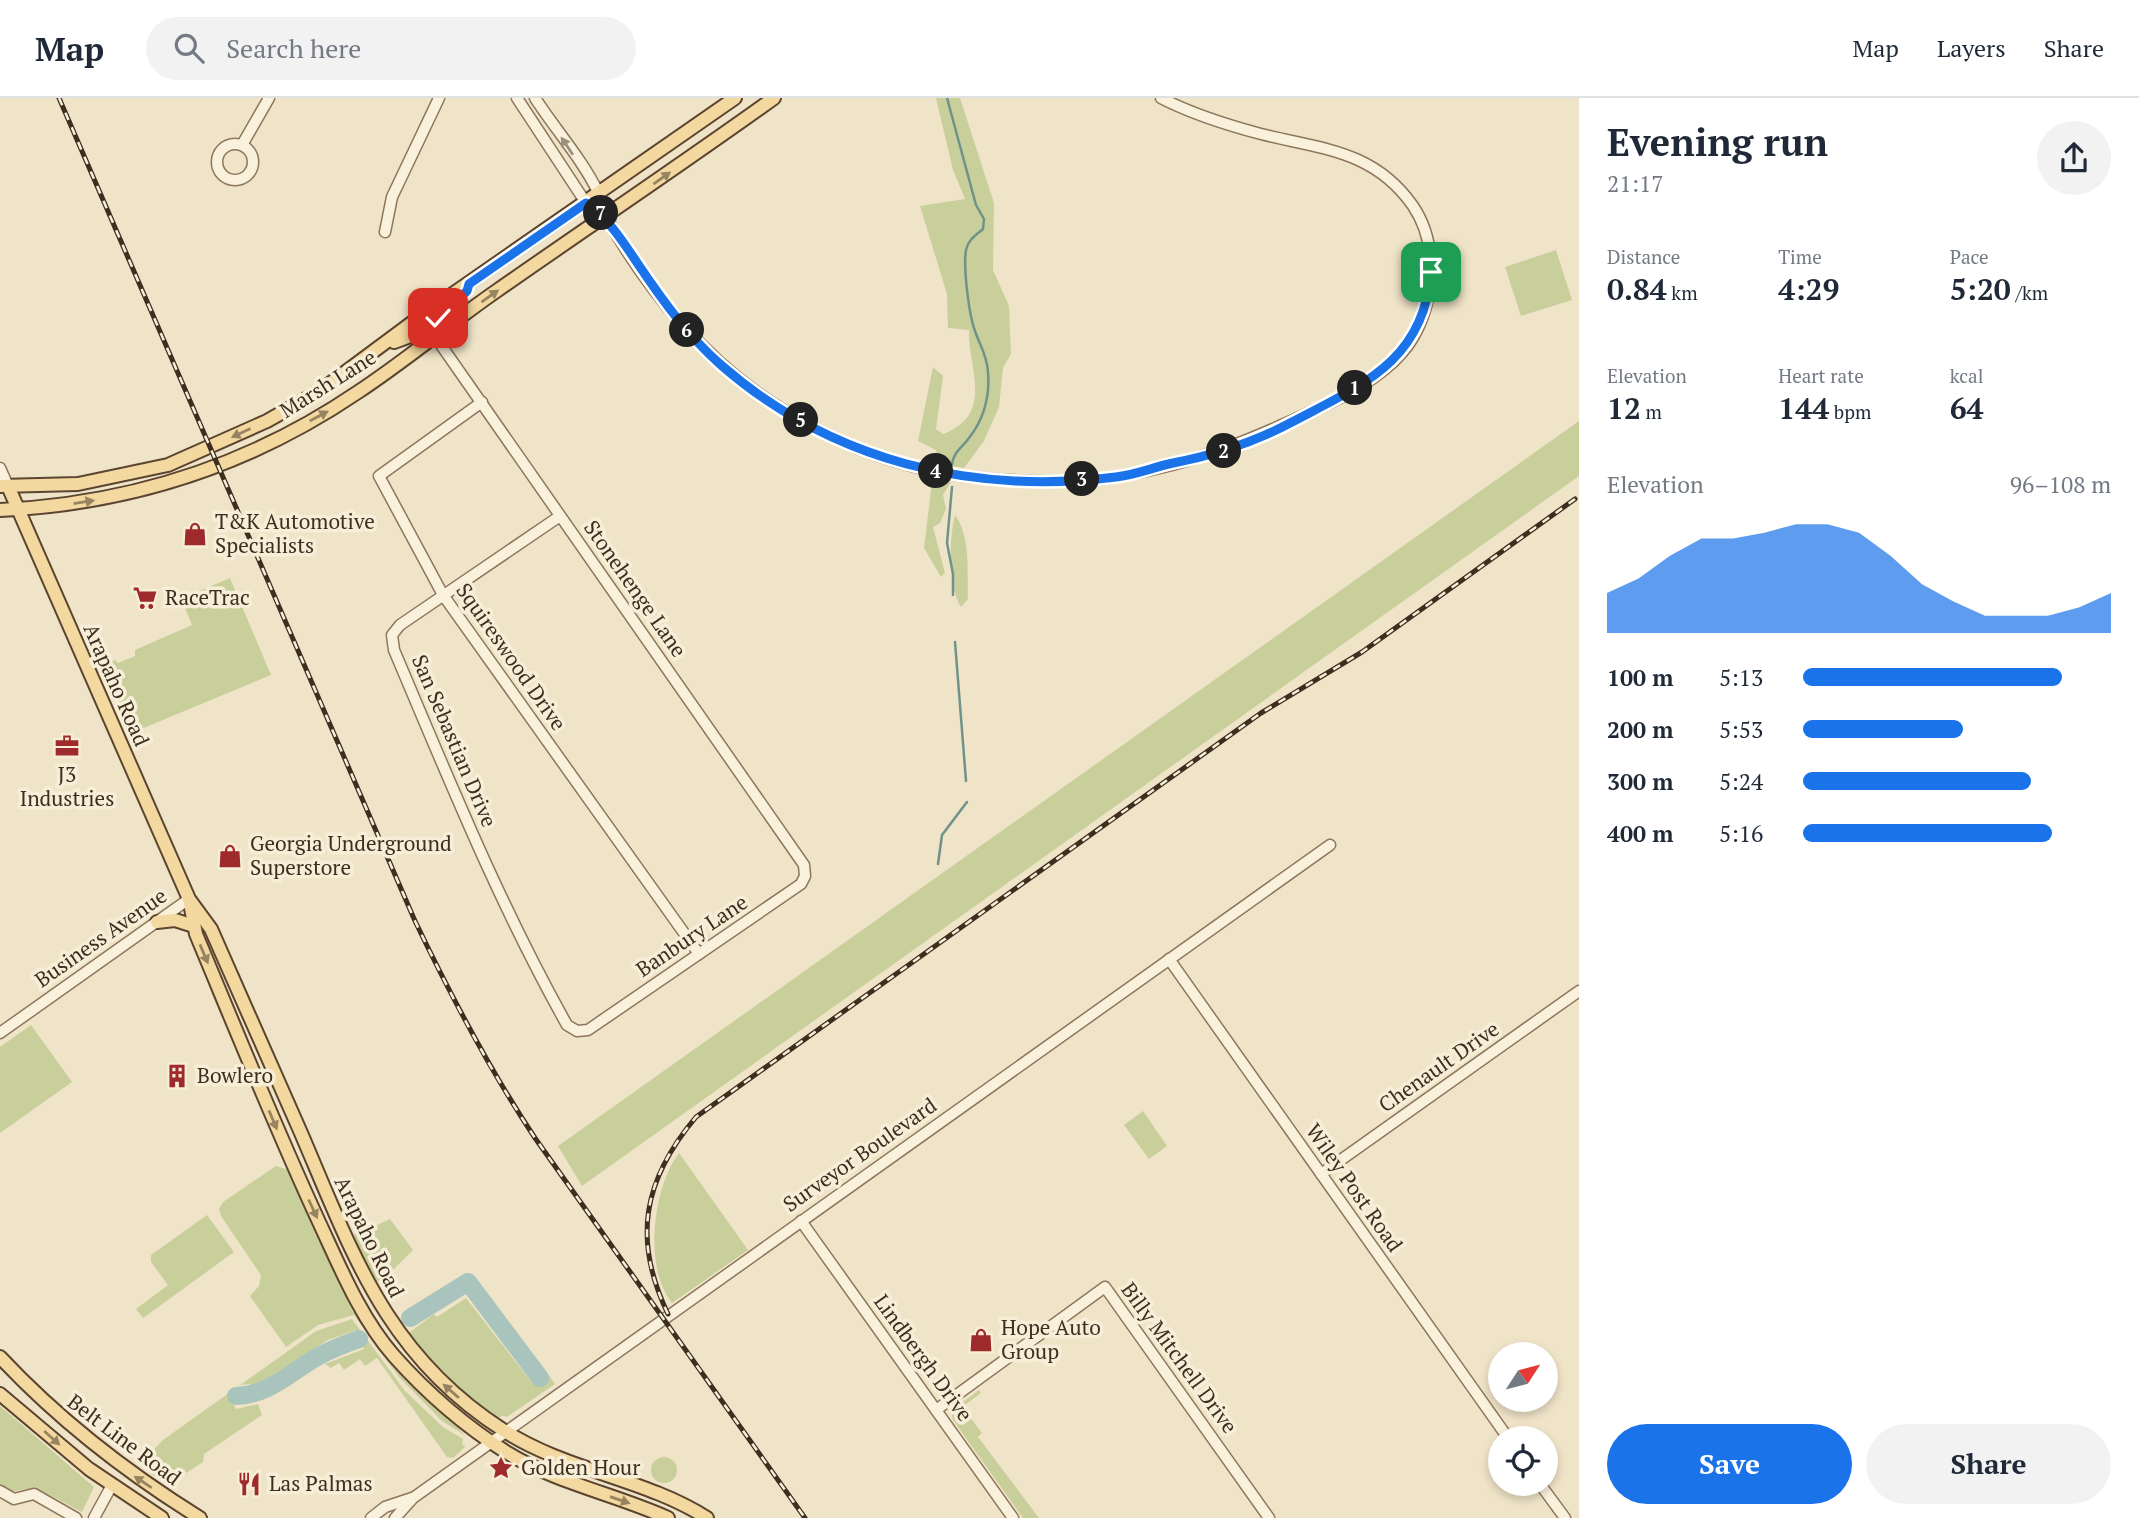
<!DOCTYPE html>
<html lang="en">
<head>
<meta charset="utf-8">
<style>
  body { margin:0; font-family:"PT Serif",serif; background:#f2f2f3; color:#1f2937; height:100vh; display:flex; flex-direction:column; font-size:26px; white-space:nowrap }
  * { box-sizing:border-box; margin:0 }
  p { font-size:23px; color:#747a83 }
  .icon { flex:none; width:38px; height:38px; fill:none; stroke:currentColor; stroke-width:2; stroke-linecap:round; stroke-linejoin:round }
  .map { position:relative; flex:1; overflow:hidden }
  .side { display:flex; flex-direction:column; background:#fff; width:560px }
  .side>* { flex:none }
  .needle { width:46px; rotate:54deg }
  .controls { position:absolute; left:1488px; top:1244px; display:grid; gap:14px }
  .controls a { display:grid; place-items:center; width:70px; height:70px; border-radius:50%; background:#fff; box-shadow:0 4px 10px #0003; font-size:35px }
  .pin { position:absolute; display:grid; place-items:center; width:60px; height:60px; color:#fff; margin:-30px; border-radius:14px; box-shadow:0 4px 10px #0006 }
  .km { position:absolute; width:35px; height:35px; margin:-18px; border-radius:50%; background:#222; color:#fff; font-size:19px; line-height:35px; text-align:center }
  .round { display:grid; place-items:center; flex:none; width:74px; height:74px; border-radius:37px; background:#f2f2f3 }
  .overview { display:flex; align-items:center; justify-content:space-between; height:119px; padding:0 28px }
  h1 { font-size:38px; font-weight:600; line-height:52px }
  .figures { display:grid; grid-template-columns:repeat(3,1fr); gap:10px; height:119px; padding:7px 28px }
  .figures div { display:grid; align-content:center }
  .figures b { font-size:30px; font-weight:600 }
  .figures small { font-size:19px; font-weight:400 }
  .figures p { font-size:19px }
  .chart { height:196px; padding:14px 28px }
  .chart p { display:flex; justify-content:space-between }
  .chart svg { width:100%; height:126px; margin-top:7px; fill:#1a73e8; opacity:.7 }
  .primary-button { display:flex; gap:14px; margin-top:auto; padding:14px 28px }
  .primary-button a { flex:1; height:80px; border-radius:42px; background:#1a73e8; color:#fff; font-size:28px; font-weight:600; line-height:80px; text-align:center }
  .primary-button a+a { background:#f2f2f3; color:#1f2937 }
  ul { padding:0 28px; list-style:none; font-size:23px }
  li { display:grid; grid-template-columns:112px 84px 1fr; align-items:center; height:52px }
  li i { height:18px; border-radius:9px; background:#1a73e8 }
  header { display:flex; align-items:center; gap:42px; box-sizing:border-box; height:98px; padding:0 35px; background:#fff; border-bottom:2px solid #e0e1e3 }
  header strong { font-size:33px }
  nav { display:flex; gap:38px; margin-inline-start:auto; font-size:24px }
  .search { width:490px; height:63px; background:#f2f2f3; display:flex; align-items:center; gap:18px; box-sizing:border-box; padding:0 24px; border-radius:38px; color:#747a83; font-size:26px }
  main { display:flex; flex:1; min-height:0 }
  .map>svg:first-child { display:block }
  .green { fill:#c9cf9b }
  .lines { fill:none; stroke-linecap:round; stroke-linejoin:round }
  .stream { stroke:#6f938a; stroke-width:2.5 }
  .river { stroke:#a9c4bc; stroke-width:18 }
  .minor-casing { stroke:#8d765c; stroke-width:13 }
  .major-casing { stroke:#5b4430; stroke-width:16 }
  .minor { stroke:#faf1dc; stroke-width:10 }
  .major { stroke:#f3d9a0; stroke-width:12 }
  .rail-casing { stroke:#3d2e20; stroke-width:5 }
  .rail { stroke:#f7eed8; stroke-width:2.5; stroke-dasharray:8; stroke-linecap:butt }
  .oneway { fill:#9c907e }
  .oneway2 { fill:#988460 }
  .route-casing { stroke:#fff; stroke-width:14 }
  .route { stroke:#1a73e8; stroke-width:9 }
  .labels { text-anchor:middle; stroke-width:7; stroke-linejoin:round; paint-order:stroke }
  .street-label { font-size:21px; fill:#3d2e20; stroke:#f7eed8 }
  .poi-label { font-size:21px; fill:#3d2e20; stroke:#f7eed8; text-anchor:start }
</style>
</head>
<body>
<header>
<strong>Map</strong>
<div class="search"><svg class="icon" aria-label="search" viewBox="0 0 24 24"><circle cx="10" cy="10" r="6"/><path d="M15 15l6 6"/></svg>Search here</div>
<nav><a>Map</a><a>Layers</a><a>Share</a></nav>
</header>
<main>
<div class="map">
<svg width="1579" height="1420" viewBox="0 0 1579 1420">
  <rect width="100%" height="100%" fill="#f0e4c8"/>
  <!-- green -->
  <g class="green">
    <path d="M936,0H960L994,105L993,172L1009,208L1011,256L1003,270L999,309L984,343L964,370L938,366L936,352L918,343L933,269L943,278L936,331L943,336C995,316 968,271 969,232L948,230L947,196L920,108L965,101L953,72Z"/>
    <path d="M1556,152L1572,202L1521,218L1505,169Z"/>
    <path d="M1579,323V378L582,1088L558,1048Z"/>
    <path d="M943,382L951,384L943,397L946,411L940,425L933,429L945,475L941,479L924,450L932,384Z"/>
    <path d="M955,417C971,438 967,476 968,501L961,509C948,489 949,440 955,417Z"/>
    <path d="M230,480L271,577L134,634L126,622L104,566L115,562L118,565L135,558V552L192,527L181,501Z"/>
    <path d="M31,927L72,984L0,1035V949Z"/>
    <path d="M1143,1013L1167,1048L1149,1061L1124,1027Z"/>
    <path d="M679,1055L748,1152L672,1205C643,1169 653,1089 679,1055Z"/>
    <path d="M276,1068L289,1072L349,1198L347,1203L353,1214L359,1216L399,1272L466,1338L442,1323L399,1279L354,1217L318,1227L286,1249L250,1198L259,1188L261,1177L221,1118L219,1111L223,1104Z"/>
    <path d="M207,1117L234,1154L143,1220L136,1211L168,1187L151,1164V1157Z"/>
    <path d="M390,1121L413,1152L386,1179L375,1185L371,1182L354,1137L358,1130L367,1124L371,1130Z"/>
    <path d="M466,1200L533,1286L548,1276L555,1286L507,1319C500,1316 502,1321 494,1319C462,1308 427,1262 406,1237L434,1216L437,1219Z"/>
    <path d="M352,1221L405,1293L443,1329L463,1341L462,1347L466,1348L453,1360L447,1359L377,1260L365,1268L360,1261L344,1272L339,1265L331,1270L325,1266L364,1251L356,1232L328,1242L260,1285L240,1287L233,1292L232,1303L236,1311L258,1306L262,1317L204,1356L203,1364L168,1387L148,1374L151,1354L163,1342L316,1233Z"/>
    <path d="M979,1292L981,1295L962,1309L982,1335L978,1339L1039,1420H1023L953,1322L951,1313Z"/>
    <path d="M0,1308L94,1389L82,1414C57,1402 39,1385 12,1394L0,1388Z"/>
    <circle cx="664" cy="1372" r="13"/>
  </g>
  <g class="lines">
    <!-- stream -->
    <g class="stream">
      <path d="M947,0L976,107L984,121L983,131C976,137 968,142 966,152C963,169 969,217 975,233C980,248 987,257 988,274C990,299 984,321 969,340C962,350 953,354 952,367"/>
      <path d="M952,389L947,445L953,476V497"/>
      <path d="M955,544L966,683"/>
      <path d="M938,766L942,737L967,704"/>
    </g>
    <!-- river -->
    <g class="river">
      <path d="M410,1220L468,1184L540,1280"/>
      <path d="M236,1298C266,1297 285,1279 309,1264C324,1254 342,1247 359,1241"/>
    </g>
    <!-- minor casing -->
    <g class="minor-casing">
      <g id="minor">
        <path d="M517,0L586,105L606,119"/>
        <path d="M535,0C555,31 582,61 598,94C603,103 603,114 608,122C650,196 708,265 780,310C844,351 916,376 993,381C1033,384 1081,386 1121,378C1195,365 1246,344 1313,313C1343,299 1379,281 1401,256C1420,235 1429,206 1431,180C1432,154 1428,130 1413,108C1374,52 1321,51 1261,36C1227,27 1192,16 1161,0"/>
        <circle cx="235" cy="64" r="18"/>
        <path d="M242,47L269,0"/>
        <path d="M385,134L392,99L439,0"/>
        <path d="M434,237L804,767L805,778L801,786L588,932L577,933L567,927C499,806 448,679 394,552L392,537L400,527L560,418"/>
        <path d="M482,304L379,378L443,497L699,856"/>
        <path d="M0,370L8,388"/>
        <path d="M1169,861L1508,1340"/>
        <path d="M0,935L189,801"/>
        <path d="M1321,1076L1579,893"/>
        <path d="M801,1123L1013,1420"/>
        <path d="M936,1312L1105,1189L1269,1420"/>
        <path d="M1540,1386L1565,1420"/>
        <path d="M0,1393L14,1401L34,1396L76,1420"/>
        <path d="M94,1420L112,1387"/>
        <path d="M371,1420L385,1409L412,1400"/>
        <path d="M395,1420L413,1400L1330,747"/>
      </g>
    </g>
    <!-- major casing -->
    <g class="major-casing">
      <g id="major">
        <path d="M434,237L438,220L456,203"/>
        <path d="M394,244L413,237H434"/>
        <path d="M0,388L78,386L168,367L267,323L320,293L421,218L735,0"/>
        <path d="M8,388L189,801L211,831C241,899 271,967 301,1035C353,1156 386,1257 503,1332C566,1373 644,1380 707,1420"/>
        <path d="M0,412C131,406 249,368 358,294C405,263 449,226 495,194C588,129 682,66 774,0"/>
        <path d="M190,805L196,836C236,932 275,1029 319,1124C340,1169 360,1219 394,1258C426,1294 465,1328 506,1354C556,1385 615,1396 668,1420"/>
        <path d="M157,824L175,822L194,828"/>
        <path d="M0,1259C60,1323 126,1374 200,1420"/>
        <path d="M0,1296L89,1371L162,1420"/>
      </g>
    </g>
    <!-- minor -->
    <use href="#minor" class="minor"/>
    <!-- major -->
    <use href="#major" class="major"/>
    <!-- rail casing -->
    <g class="rail-casing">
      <g id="rail">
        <path d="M59,0L415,823C451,898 489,971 535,1040L805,1420"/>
        <path d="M668,1216C632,1141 643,1082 696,1019L1261,615L1362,554L1575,401"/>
      </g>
    </g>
    <!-- rail -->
    <use href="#rail" class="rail"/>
  </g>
  <!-- one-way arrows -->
  <defs><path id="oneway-solid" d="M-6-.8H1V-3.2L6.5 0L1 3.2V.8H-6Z" transform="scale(1.75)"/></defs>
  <use class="oneway" href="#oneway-solid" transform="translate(567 48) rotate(-124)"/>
  <g class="oneway2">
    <use href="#oneway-solid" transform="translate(662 80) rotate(-35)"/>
    <use href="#oneway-solid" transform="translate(490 198) rotate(-35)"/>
    <use href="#oneway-solid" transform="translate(319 318) rotate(-28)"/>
    <use href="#oneway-solid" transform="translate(241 335) rotate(155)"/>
    <use href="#oneway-solid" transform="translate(84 404) rotate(-9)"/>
    <use href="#oneway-solid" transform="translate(204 856) rotate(67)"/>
    <use href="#oneway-solid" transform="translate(273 1022) rotate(67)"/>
    <use href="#oneway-solid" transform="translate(313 1111) rotate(65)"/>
    <use href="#oneway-solid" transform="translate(451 1293) rotate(-139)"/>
    <use href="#oneway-solid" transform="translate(52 1340) rotate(42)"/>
    <use href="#oneway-solid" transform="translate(143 1384) rotate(-146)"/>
    <use href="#oneway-solid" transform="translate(620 1402) rotate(19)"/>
  </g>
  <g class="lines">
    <!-- route casing -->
    <g class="route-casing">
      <path id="route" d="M438,220L467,193L469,186L586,105C610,122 623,144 640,169C663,203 689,239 721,267C831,363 972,397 1116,379C1135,377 1154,369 1173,365C1214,357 1255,344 1292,324C1362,287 1424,263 1431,174"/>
    </g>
    <!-- route -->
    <use href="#route" class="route"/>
  </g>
  <!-- icons -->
  <defs>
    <g id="shop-bare" transform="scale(1.89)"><path d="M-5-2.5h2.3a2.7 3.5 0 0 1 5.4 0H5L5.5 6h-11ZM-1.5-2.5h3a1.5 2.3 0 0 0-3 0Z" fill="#9e2a2b" stroke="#f7eed8" stroke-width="2.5" paint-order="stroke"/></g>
    <g id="supermarket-bare" transform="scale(1.89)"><path d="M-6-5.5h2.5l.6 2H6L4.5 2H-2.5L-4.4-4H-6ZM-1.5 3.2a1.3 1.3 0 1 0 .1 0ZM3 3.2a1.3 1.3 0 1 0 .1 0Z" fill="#9e2a2b" stroke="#f7eed8" stroke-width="2.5" paint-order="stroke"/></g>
    <g id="office-bare" transform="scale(1.89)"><path d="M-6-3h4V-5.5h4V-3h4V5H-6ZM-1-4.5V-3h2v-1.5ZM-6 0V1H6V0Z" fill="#9e2a2b" stroke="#f7eed8" stroke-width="2.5" paint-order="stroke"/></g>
    <g id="building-bare" transform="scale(1.89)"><path d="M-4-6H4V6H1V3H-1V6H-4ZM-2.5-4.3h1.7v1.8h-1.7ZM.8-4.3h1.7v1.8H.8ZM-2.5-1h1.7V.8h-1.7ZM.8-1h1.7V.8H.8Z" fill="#9e2a2b" stroke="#f7eed8" stroke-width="2.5" paint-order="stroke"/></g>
    <g id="sight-bare" transform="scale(1.89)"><path d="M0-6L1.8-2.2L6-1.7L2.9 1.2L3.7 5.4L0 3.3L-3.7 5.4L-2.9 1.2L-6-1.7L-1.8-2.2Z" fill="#9e2a2b" stroke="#f7eed8" stroke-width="2.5" paint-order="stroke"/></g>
    <g id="restaurant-bare" transform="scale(1.89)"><path d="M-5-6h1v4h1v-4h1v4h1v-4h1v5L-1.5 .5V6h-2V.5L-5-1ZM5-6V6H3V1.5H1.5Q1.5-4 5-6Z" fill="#9e2a2b" stroke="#f7eed8" stroke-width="2.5" paint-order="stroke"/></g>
  </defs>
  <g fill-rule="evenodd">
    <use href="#shop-bare" x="195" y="436"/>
    <use href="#supermarket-bare" x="145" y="500"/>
    <use href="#office-bare" x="67" y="648"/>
    <use href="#shop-bare" x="230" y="758"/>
    <use href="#building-bare" x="177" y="978"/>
    <use href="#shop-bare" x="981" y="1242"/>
    <use href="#sight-bare" x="501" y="1370"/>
    <use href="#restaurant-bare" x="249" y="1386"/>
  </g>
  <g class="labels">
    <!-- street labels -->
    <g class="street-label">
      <text transform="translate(328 286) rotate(-32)" y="7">Marsh Lane</text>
      <text transform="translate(635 491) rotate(55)" y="7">Stonehenge Lane</text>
      <text transform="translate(511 559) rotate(55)" y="7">Squireswood Drive</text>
      <text transform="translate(116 587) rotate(66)" y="7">Arapaho Road</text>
      <text transform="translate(454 643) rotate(67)" y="7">San Sebastian Drive</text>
      <text transform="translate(692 838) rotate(-34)" y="7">Banbury Lane</text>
      <text transform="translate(101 840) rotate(-35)" y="7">Business Avenue</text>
      <text transform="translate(1439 969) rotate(-35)" y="7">Chenault Drive</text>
      <text transform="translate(860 1057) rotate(-35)" y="7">Surveyor Boulevard</text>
      <text transform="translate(1354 1090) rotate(55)" y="7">Wiley Post Road</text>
      <text transform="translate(369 1139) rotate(64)" y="7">Arapaho Road</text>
      <text transform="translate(923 1260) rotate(54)" y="7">Lindbergh Drive</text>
      <text transform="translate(1179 1260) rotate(54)" y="7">Billy Mitchell Drive</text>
      <text transform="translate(124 1342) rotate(37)" y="7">Belt Line Road</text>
    </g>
    <!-- poi labels -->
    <g class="poi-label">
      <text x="215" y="431">T&amp;K Automotive<tspan x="215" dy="24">Specialists</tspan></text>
      <text x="165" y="507">RaceTrac</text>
      <text x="67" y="684" text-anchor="middle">J3<tspan x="67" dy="24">Industries</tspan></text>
      <text x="250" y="753">Georgia Underground<tspan x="250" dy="24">Superstore</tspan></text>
      <text x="197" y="985">Bowlero</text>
      <text x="1001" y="1237">Hope Auto<tspan x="1001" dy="24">Group</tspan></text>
      <text x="521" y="1377">Golden Hour</text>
      <text x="269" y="1393">Las Palmas</text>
    </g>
  </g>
</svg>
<div class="controls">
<a><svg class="needle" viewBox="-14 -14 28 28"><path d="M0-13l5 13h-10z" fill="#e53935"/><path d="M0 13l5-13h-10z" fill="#747a83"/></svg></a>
<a><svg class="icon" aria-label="locate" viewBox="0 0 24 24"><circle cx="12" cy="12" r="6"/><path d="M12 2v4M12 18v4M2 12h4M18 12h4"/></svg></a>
</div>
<div class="pin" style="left:1431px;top:174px;background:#1e9e55"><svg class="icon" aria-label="arrive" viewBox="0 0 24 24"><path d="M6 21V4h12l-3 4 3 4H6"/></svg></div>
<div class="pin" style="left:438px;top:220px;background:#d93025"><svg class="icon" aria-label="check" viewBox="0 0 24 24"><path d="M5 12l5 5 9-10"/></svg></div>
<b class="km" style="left:1355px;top:290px">1</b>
<b class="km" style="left:1224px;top:353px">2</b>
<b class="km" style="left:1082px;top:381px">3</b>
<b class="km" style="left:936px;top:373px">4</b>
<b class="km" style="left:801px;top:322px">5</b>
<b class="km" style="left:687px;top:232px">6</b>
<b class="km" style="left:601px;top:115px">7</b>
</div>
<section class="side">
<div class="overview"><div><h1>Evening run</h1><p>21:17</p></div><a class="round"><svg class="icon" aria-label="share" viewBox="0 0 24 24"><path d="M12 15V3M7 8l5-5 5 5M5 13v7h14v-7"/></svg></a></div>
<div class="figures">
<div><p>Distance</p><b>0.84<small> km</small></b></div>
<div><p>Time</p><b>4:29</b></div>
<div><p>Pace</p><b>5:20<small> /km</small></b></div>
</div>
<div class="figures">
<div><p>Elevation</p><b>12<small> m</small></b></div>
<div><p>Heart rate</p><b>144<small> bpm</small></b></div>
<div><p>kcal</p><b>64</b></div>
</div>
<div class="chart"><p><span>Elevation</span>96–108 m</p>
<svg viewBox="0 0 160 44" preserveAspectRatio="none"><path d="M0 44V30L10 25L20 17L30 11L40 11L50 9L60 6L70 6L80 9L90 17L100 27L110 33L120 38L130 38L140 38L150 35L160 30V44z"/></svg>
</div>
<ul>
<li><b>100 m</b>5:13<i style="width:84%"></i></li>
<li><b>200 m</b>5:53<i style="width:52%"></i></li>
<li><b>300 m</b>5:24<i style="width:74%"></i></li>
<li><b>400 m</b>5:16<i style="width:81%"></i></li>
</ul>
<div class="primary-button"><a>Save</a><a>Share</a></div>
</section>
</main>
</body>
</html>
